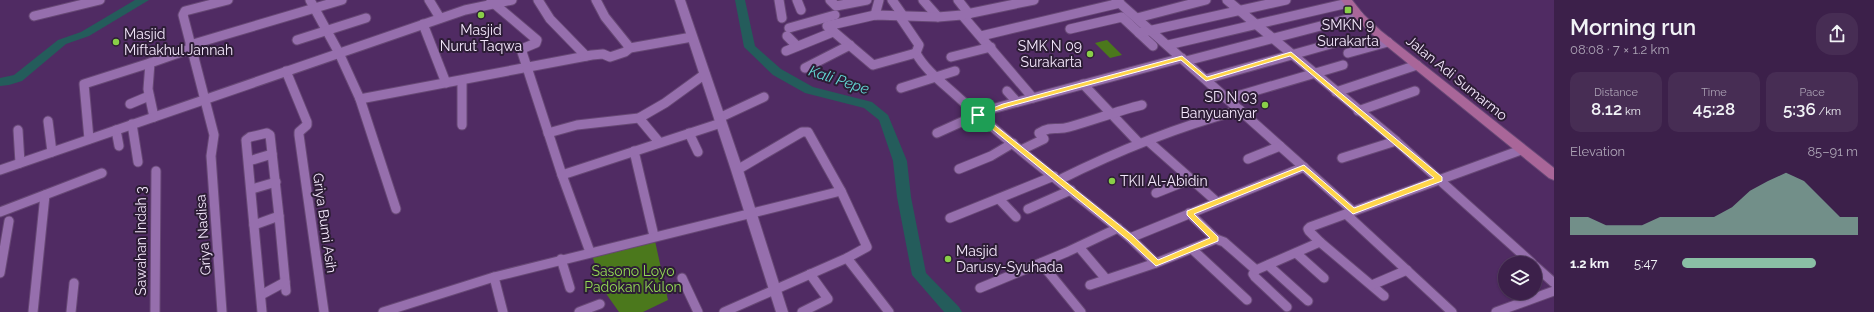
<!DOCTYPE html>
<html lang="en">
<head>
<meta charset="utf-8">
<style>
  body { margin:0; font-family:Raleway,sans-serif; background:#472d54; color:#f1f3f6; height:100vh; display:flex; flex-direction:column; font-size:15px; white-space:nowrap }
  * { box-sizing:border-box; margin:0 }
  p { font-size:13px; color:#aca3b5 }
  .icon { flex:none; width:22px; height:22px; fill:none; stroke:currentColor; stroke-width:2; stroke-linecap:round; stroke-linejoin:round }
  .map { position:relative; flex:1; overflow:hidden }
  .details { display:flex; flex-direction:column; background:#3c204a; width:320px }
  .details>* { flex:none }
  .tools { position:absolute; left:1498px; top:256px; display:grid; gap:8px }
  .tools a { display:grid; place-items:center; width:44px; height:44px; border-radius:50%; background:#3c204a; box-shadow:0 1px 3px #0004,0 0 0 1px #553e62; font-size:20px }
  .pin { position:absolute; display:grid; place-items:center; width:34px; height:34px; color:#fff; margin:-17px; border-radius:8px; box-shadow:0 2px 6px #0006 }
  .round { display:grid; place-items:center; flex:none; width:42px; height:42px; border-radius:16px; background:#472d54 }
  .overview { display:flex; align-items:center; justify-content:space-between; height:68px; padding:0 16px }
  h1 { font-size:22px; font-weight:600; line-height:30px }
  .stats { display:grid; grid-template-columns:repeat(3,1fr); gap:6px; height:68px; padding:4px 16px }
  .stats div { display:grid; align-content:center; border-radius:10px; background:#472d54; text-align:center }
  .stats b { font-size:17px; font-weight:600 }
  .stats small { font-size:11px; font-weight:400 }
  .stats p { font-size:11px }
  .chart { height:112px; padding:8px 16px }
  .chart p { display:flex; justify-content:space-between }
  .chart svg { width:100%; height:72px; margin-top:4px; fill:#8abfa5; opacity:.7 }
  ul { padding:0 16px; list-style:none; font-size:13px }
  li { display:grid; grid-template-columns:64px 48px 1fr; align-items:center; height:30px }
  li i { height:10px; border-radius:5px; background:#8abfa5 }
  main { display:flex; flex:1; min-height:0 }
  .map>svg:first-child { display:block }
  .green { fill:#4b781c }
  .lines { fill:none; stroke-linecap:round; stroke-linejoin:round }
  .river { fill:#245c5b; fill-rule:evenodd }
  .minor-casing { stroke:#674875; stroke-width:11 }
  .tertiary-casing { stroke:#674875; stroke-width:2 }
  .secondary-casing { stroke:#674875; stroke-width:2 }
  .minor { stroke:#966fad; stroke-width:9 }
  .tertiary { fill:#966fad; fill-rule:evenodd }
  .secondary { fill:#a96699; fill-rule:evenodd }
  .route { fill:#ffd54a; stroke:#fff; fill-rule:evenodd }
  .poi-dot { fill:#89cf48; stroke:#2d1d36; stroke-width:1.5 }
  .labels { text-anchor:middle; stroke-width:4; stroke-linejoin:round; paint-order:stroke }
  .poi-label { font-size:14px; fill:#f4e7fc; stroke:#2d1d36; text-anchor:start }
  .street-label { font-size:14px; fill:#f4e7fc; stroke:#2d1d36 }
  .park-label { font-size:14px; fill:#92d754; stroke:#2d1d36 }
  .water-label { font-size:15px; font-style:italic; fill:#63d9d5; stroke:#2d1d36 }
</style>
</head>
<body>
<main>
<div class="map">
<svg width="1554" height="312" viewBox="0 0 1554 312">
  <rect width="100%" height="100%" fill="#502b63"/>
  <!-- green -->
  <g class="green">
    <path d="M1107,40L1122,55L1110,58L1095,43Z"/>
    <path d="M655,241L668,300L643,312H619L607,295L592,256Z"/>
  </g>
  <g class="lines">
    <!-- river -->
    <g class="river">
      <path d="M135,0H149L89,36L66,44L22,81L9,85L0,86V78L14,75L58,40L81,32Z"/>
      <path d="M735,0H745L755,46L781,69L813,87L872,102L888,115L907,161L911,197L926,273L959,307L962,312H944L912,275L897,197L893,161L879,120L864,108L805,93L773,75L744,47Z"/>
    </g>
    <!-- minor casing -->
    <g class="minor-casing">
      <g id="minor">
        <path d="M310,0L339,53L360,99L592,55L603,54L610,57L625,52L630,48L692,37"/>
        <path d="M429,0L440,18"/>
        <path d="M538,0L550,19L586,56"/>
        <path d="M596,0L605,17L630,48"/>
        <path d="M779,0L782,18"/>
        <path d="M797,0L801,10"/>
        <path d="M830,0L836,6L867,0"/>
        <path d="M892,0L904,17"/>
        <path d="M923,0L938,17"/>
        <path d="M958,0L969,14"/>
        <path d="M1116,0L1353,211"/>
        <path d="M1227,0L1396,141L1532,263"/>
        <path d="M491,1L537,40L536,43L524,48L522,52L562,175L590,252"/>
        <path d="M875,15L879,0"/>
        <path d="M962,15L1033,98"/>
        <path d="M34,16L100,0"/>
        <path d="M900,17L919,45L916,53C925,70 944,84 958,97C1013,147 1072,191 1130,238L1304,167"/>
        <path d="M1137,18L1206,0"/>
        <path d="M423,24L446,83"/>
        <path d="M789,28L835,15"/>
        <path d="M1070,29L1122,17L1153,46"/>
        <path d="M1139,33L1286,0"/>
        <path d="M787,36L797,46"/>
        <path d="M981,36L1120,3"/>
        <path d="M297,40L366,18"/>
        <path d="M190,45L342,0"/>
        <path d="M1168,45L1348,3"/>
        <path d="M786,51L833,32"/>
        <path d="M916,53L873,65L827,26L875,15L938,17L962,15L1034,0"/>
        <path d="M1348,53L1388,42"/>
        <path d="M951,57L991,47"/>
        <path d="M1186,61L1359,16"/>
        <path d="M805,68L850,45"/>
        <path d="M286,71L307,122V125L299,132V135L324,312"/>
        <path d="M1206,79L1334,43"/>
        <path d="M462,81V125"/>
        <path d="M1083,84L1139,143"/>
        <path d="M901,88L955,71"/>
        <path d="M1007,91L1017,102"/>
        <path d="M1336,92L1417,65"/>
        <path d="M360,99L396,209"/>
        <path d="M1227,99L1343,65"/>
        <path d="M130,104L149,96"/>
        <path d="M1358,111L1415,91"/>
        <path d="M154,117L148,89L150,63L190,49"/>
        <path d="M639,118L659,142"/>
        <path d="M719,118L764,97"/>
        <path d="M48,121L52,152"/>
        <path d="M132,124L138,162"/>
        <path d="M18,130L20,163"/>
        <path d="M116,130L119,146"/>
        <path d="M548,133L577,125L639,118L665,103L705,74"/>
        <path d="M689,133L698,152"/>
        <path d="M937,133L988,110L1182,58"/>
        <path d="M89,139L84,84L150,63"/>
        <path d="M1148,141L1217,202"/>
        <path d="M1021,150L1044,139L1039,133C1052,125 1057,131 1069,127C1094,120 1117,111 1142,105"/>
        <path d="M634,151L654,236"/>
        <path d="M1342,158L1396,141"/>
        <path d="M1248,159L1280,146"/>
        <path d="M249,161L272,154"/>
        <path d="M959,169L991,156L1013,143"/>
        <path d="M0,170L465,10L512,0"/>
        <path d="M562,175L721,123"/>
        <path d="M1059,180C1117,151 1177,127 1240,110"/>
        <path d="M252,189L276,182"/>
        <path d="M1156,193L1191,179"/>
        <path d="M999,199L1016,217"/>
        <path d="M1028,209L1071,190"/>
        <path d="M0,212L102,173"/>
        <path d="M1189,213L1216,239"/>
        <path d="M1346,214L1452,312"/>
        <path d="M950,218L1054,176"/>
        <path d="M254,225L279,216L286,291"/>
        <path d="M1130,238L1156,263"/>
        <path d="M1320,242L1384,296"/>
        <path d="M1079,247L1106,279"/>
        <path d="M1192,249L1247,300"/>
        <path d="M1296,253L1324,278"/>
        <path d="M847,258L889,312"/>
        <path d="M561,259L570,288"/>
        <path d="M1041,263L1081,312"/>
        <path d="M1268,265L1308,301"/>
        <path d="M1535,266L1554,283"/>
        <path d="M1256,270L1253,274L1255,277L1287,307"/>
        <path d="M0,273L9,221"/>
        <path d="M494,277L503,312"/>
        <path d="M682,278L698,312"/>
        <path d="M1090,285L1156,263L1216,239L1224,242L1256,270L1320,242L1309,231L1308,229L1310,227L1521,150"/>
        <path d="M1372,285L1407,270"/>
        <path d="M980,288L1067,252L1118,228"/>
        <path d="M261,295L285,282"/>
        <path d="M33,312L45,195"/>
        <path d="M71,312L74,283"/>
        <path d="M155,312L156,171"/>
        <path d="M222,312L211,156L214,135L183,15L185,11L228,0"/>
        <path d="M262,312L246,140L250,137L267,133L270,135L279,216"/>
        <path d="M383,312L494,277L841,191"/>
        <path d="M579,312L600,304"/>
        <path d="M724,312L847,258L867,247L841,191L808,132H802L737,170"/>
        <path d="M802,312L828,299L810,274"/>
        <path d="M1496,312L1554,291"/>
      </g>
    </g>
    <!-- tertiary casing -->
    <g class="tertiary-casing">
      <path id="tertiary" d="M675,0H685L743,170L788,312H776L731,170Z"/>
    </g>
    <!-- secondary casing -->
    <g class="secondary-casing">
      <path id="secondary" d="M1341,0H1352L1363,14L1381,31L1554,168V180L1549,178L1373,35L1355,18Z"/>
    </g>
    <!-- minor -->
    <use href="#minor" class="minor"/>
    <!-- tertiary -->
    <use href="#tertiary" class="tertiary"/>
    <!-- secondary -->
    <use href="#secondary" class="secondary"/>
  </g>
  <!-- route -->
  <path class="route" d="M1291,52L1442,177V181L1353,214L1303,170L1194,214L1218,237V241L1156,266L1128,240L975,115L1003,104L1182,56L1207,77ZM1290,56L1434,178L1354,208L1304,165L1187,211V215L1210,238L1158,260L1133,236L982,115L1007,107L1181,60L1206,81Z"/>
  <!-- markers -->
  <g class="poi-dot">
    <rect x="1344" y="6" width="8" height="8" rx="2"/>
    <circle cx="481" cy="15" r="4"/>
    <circle cx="116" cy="42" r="4"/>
    <circle cx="1090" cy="54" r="4"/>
    <circle cx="1265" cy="105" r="4"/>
    <circle cx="1112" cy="181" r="4"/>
    <circle cx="948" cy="259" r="4"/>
  </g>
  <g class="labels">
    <!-- poi labels -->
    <g class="poi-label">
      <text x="1348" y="30" text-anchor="middle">SMKN 9<tspan x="1348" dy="16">Surakarta</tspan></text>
      <text x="481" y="35" text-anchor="middle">Masjid<tspan x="481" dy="16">Nurut Taqwa</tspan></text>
      <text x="124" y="39">Masjid<tspan x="124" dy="16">Miftakhul Jannah</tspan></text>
      <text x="1082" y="51" text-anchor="end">SMK N 09<tspan x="1082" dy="16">Surakarta</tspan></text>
      <text x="1257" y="102" text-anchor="end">SD N 03<tspan x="1257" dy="16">Banyuanyar</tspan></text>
      <text x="1120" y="186">TKII Al-Abidin</text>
      <text x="956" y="256">Masjid<tspan x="956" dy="16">Darusy-Syuhada</tspan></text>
    </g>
    <!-- street labels -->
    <g class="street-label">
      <text transform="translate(1457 78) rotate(39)" y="5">Jalan Adi Sumarmo</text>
      <text transform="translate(325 223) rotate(82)" y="5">Griya Bumi Asih</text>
      <text transform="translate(203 235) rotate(-94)" y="5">Griya Nadisa</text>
      <text transform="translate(141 241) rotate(-90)" y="5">Sawahan Indah 3</text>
    </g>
    <!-- park labels -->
    <g class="park-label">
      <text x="633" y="276">Sasono Loyo<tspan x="633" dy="16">Padokan Kulon</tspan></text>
    </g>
    <!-- water labels -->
    <g class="water-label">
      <text transform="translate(839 80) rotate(18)" y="5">Kali Pepe</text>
    </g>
  </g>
</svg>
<div class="tools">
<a><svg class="icon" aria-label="layers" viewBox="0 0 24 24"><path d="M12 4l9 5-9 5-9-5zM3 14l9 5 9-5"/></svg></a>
</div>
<div class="pin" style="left:978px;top:115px;background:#1e9e55"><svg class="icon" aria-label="arrive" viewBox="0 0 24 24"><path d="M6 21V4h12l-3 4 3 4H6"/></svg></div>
</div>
<section class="details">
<div class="overview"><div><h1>Morning run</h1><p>08:08 · 7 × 1.2 km</p></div><a class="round"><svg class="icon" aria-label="share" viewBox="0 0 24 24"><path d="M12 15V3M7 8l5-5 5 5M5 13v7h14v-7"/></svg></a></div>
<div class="stats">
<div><p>Distance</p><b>8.12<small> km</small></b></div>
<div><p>Time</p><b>45:28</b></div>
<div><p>Pace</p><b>5:36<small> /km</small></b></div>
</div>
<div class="chart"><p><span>Elevation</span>85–91 m</p>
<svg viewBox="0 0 160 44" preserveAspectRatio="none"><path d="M0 44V33L10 33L20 38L30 38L40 38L50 33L60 33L70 33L80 33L90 27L100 17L110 11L120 6L130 11L140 22L150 33L160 33V44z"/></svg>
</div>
<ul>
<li><b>1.2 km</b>5:47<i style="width:76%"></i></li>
</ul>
</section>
</main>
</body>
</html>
